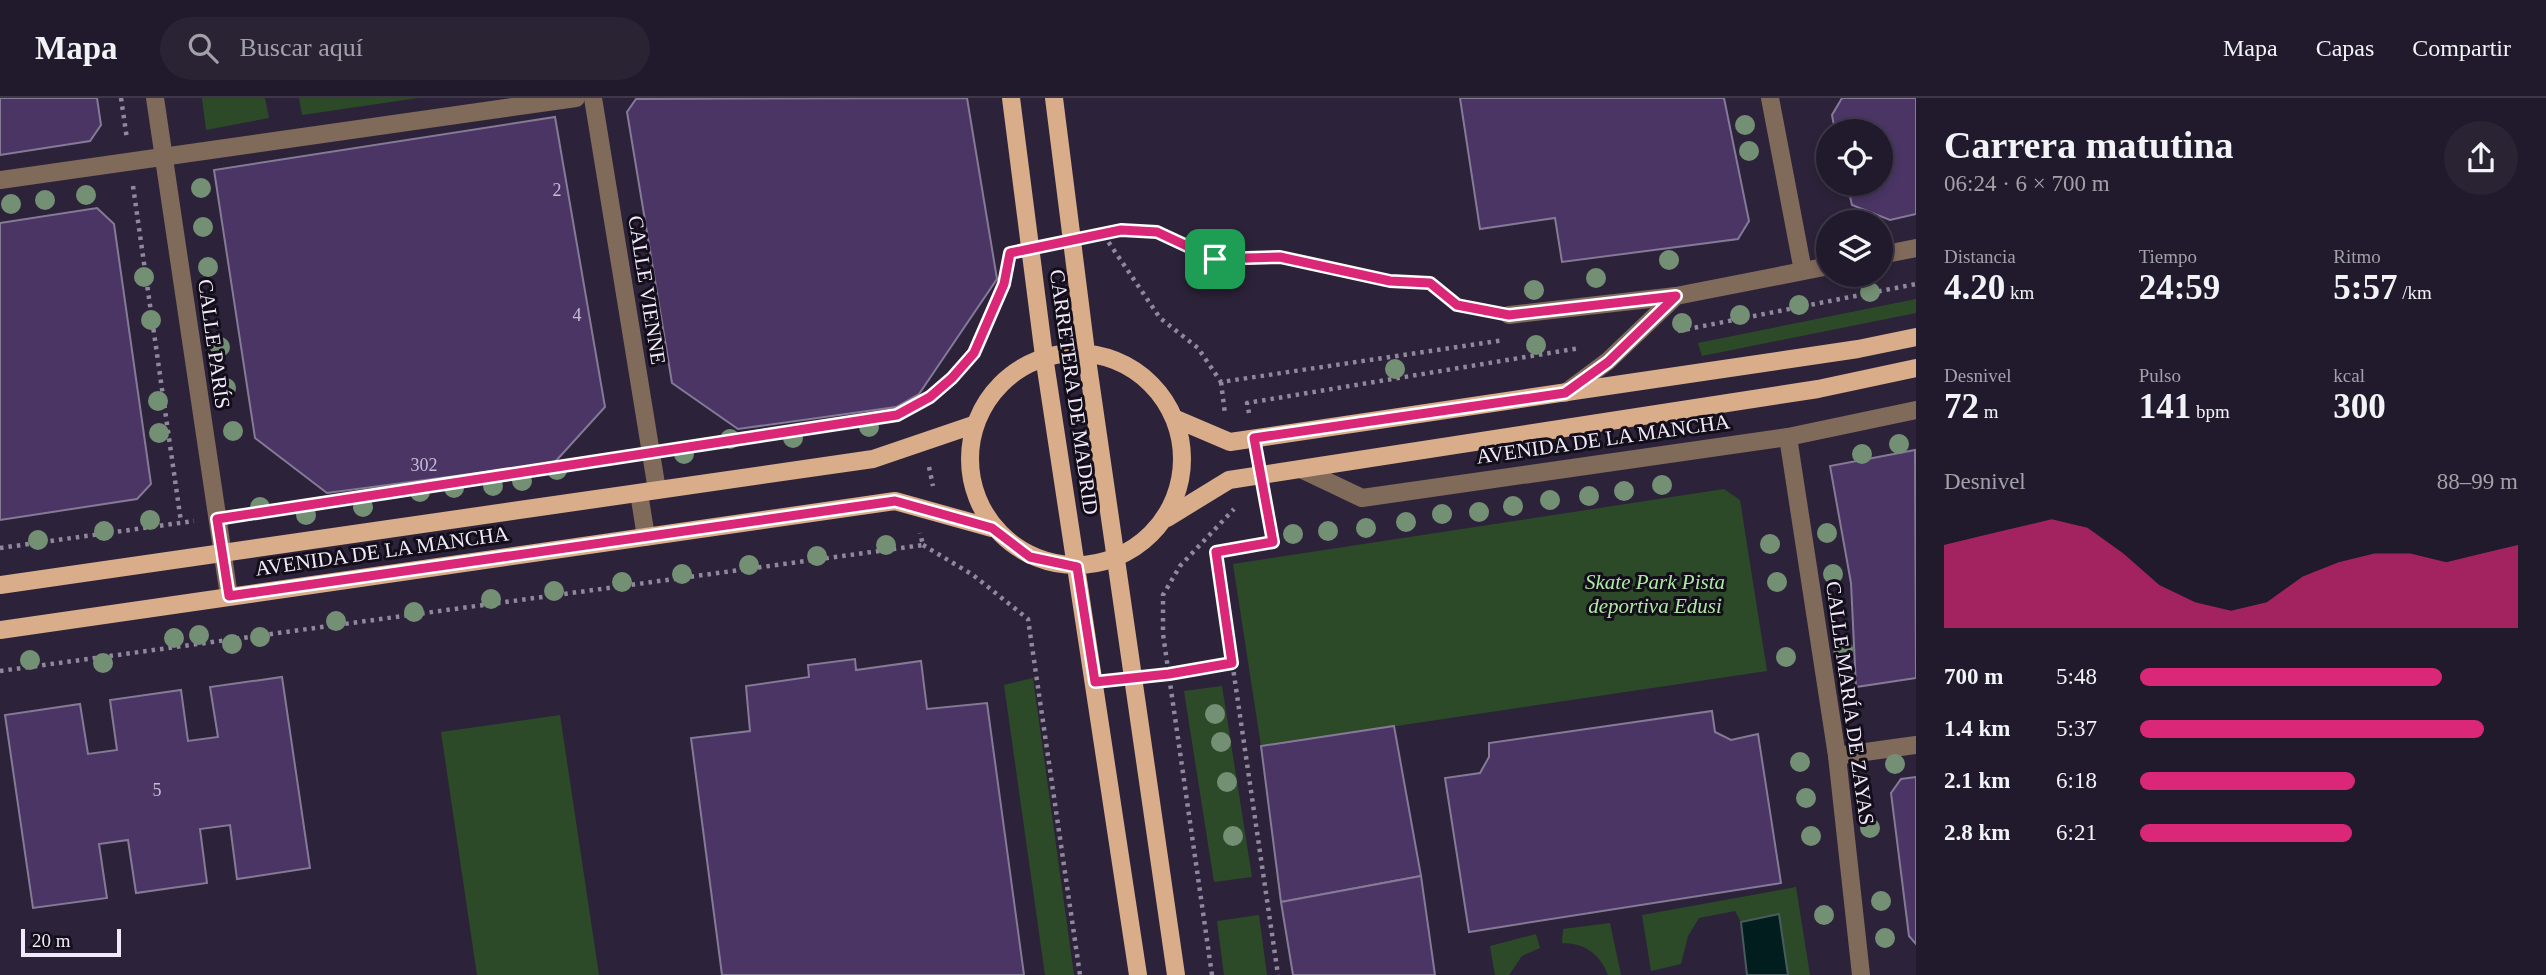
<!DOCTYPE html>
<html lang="es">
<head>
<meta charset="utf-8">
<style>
  body { margin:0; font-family:"Times New Roman",serif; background:#292334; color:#f1f3f6; height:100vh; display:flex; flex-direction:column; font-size:26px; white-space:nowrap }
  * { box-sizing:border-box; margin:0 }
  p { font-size:23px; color:#a2a1a9 }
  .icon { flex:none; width:38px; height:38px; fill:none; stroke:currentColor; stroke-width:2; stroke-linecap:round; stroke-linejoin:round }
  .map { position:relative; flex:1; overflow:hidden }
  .details { display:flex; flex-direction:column; background:#211a2c; width:630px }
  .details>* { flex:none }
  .buttons { position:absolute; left:1816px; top:21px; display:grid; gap:14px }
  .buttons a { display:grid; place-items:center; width:77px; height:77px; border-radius:50%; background:#211a2c; box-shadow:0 4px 10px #0003,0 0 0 2px #3e3848; font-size:35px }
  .scale { position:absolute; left:21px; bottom:18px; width:100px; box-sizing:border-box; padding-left:7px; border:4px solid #f0eafa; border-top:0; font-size:19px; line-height:24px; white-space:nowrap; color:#f0eafa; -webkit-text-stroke:5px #130e19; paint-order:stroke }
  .pin { position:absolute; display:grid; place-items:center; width:60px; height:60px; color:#fff; margin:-30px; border-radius:14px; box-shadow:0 4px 10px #0006 }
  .round { display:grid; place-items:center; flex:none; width:74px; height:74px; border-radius:37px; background:#292334 }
  .overview { display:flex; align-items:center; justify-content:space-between; height:119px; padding:0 28px }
  h1 { font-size:38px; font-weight:700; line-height:52px }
  .figures { display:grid; grid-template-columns:repeat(3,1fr); gap:10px; height:119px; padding:7px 28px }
  .figures div { display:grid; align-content:center }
  .figures b { font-size:35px; font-weight:700 }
  .figures small { font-size:19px; font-weight:400 }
  .figures p { font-size:19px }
  .chart { height:196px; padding:14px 28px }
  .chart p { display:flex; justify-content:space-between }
  .chart svg { width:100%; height:126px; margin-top:7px; fill:#db2777; opacity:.7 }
  ul { padding:0 28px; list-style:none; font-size:23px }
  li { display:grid; grid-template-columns:112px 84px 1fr; align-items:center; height:52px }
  li i { height:18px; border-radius:9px; background:#db2777 }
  header { display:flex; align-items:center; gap:42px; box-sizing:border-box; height:98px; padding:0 35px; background:#211a2c; border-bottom:2px solid #3e3848 }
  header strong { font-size:33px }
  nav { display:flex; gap:38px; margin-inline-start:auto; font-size:24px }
  .search { width:490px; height:63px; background:#292334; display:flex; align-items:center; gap:18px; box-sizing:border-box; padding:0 24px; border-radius:38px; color:#a2a1a9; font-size:26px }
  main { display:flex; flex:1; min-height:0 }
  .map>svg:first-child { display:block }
  .green { fill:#2d4a28 }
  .water { fill:#021d1d; stroke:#495a5f; stroke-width:2 }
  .building { fill:#4a3565; stroke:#857a96; stroke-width:2 }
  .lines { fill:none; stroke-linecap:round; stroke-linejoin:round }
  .path { stroke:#90889c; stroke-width:4.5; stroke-dasharray:3.5 5; stroke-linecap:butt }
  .minor { stroke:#806a5a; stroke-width:18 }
  .major { stroke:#d9ac8a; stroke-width:18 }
  .tree { fill:#749074 }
  .route-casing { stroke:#fff; stroke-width:14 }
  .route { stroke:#db2777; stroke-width:9 }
  .labels { text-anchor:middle; stroke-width:6; stroke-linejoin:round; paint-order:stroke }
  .number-label { font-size:18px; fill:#c6bdd5 }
  .street-label { font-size:21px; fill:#f0eafa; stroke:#130e19 }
  .park-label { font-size:21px; font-style:italic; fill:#afeaa4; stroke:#130e19 }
</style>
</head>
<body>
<header>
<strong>Mapa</strong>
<div class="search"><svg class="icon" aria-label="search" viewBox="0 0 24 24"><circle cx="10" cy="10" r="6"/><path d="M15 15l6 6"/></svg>Buscar aquí</div>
<nav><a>Mapa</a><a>Capas</a><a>Compartir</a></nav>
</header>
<main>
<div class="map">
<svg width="1916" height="877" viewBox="0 0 1916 877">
  <rect width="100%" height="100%" fill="#2c233a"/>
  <!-- green -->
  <g class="green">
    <path d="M202,0H265L269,20L206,32Z"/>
    <path d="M299,0H418L302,17Z"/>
    <path d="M1916,201V215L1702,258L1698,245Z"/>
    <path d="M1724,391L1740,402L1767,573L1261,648L1233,466Z"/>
    <path d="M1033,580L1074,877H1045L1004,587Z"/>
    <path d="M1222,588L1252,779L1214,784L1184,593Z"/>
    <path d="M560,617L599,877H477L441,634Z"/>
    <path d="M1796,789L1810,877H1788L1779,817L1741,824L1735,813L1699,820L1688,838L1681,866L1651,873L1642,817Z"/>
    <path d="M1259,817L1267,877H1224L1217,823Z"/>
    <path d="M1610,825L1621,877H1608C1600,856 1585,845 1562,845L1563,831Z"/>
    <path d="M1536,836L1540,850L1522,858L1509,877H1495L1490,848Z"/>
  </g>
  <!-- water -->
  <path class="water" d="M1779,816L1788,877H1747L1741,824Z"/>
  <!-- building -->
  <g class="building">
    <path d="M0,0H97L101,27L90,43L0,57Z"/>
    <path d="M967,0L997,181L919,296L896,309L738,331L672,285L627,14L636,1Z"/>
    <path d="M1460,0H1724L1749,123L1738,141L1562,164L1555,120L1480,131Z"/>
    <path d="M1842,0H1916V116L1890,122L1852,107L1847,86H1881V33H1835L1832,17Z"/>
    <path d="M555,19L605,309L554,365L327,395L255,340L214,72Z"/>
    <path d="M97,110L114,126L151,386L137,401L0,422V125Z"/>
    <path d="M1915,352L1916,580L1856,589L1851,485L1830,368Z"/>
    <path d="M855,561L856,572L921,563L927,611L987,605L1024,877H722L691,640L750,633L746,588L809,579L808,567Z"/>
    <path d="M282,579L310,770L237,781L230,727L200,731L207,785L136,795L128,742L99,746L107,800L33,810L5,617L80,606L88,656L117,652L110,602L181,592L188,643L218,639L210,589Z"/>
    <path d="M1712,613L1715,634L1731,642L1758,636L1781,785L1469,834L1445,680L1480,675L1489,659V645Z"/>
    <path d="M1394,628L1421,778L1281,804L1261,648Z"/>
    <path d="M1916,679V846L1909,838L1891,695L1901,681Z"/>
    <path d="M1421,778L1435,877H1293L1281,804Z"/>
  </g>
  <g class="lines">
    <!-- path -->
    <g class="path">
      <path d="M121,0L127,41"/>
      <path d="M133,88L181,424"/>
      <path d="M1103,136L1121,132L1157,134L1215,161L1280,158L1390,183L1430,185L1457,207L1484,212"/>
      <path d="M1096,137L1103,136L1160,220L1198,250L1221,284L1504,242"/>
      <path d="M1678,233L1916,186"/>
      <path d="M1221,284L1225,316"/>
      <path d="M1249,315L1247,305L1580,250"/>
      <path d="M674,351L897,317L930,299L952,280L974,255L1006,176"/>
      <path d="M929,369L933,388"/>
      <path d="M1265,403L1273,444L1216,454L1278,877"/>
      <path d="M241,417L627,358"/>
      <path d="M923,447L973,477L1028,521L1080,877"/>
      <path d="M0,450L194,423"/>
      <path d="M0,573L923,447L920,435"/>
      <path d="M1159,578L1232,565"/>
      <path d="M1212,877L1163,536V497L1180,468L1234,411"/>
    </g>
    <!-- minor -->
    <g class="minor">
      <path d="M155,0L229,498"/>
      <path d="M593,0L657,392"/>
      <path d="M1770,0L1803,173"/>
      <path d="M0,82L576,0"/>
      <path d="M1881,157L1916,150"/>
      <path d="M1509,217L1676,198"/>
      <path d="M1565,295L1608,263L1676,198L1829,168"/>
      <path d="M1788,339L1837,658L1861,877"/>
      <path d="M1301,371L1362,400L1788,339L1916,312"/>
      <path d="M639,395L646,439"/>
      <path d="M1837,658L1916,647"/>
    </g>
    <!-- major -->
    <g class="major">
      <path d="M1011,0L1044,258L1138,877"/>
      <path d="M1054,0L1086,254L1176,877"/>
      <circle cx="1076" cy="361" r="106"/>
      <path d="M1176,321L1230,344L1858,251L1916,239"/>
      <path d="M1167,420L1229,382L1818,291L1916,270"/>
      <path d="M0,487L873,361L973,327"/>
      <path d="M0,532L895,403L992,430"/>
    </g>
  </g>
  <!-- trees -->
  <g class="tree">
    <circle cx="1745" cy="27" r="10"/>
    <circle cx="1749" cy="53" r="10"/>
    <circle cx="201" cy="90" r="10"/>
    <circle cx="86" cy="97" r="10"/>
    <circle cx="45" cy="102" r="10"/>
    <circle cx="11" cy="106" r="10"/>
    <circle cx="203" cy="129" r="10"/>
    <circle cx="1669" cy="162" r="10"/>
    <circle cx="208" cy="169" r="10"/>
    <circle cx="144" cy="179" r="10"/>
    <circle cx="1596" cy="180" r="10"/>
    <circle cx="1534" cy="192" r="10"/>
    <circle cx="1870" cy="194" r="10"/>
    <circle cx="1799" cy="207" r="10"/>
    <circle cx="1740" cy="217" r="10"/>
    <circle cx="151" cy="222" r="10"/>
    <circle cx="1682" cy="225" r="10"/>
    <circle cx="1536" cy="247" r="10"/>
    <circle cx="220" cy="249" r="10"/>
    <circle cx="1395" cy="271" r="10"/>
    <circle cx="226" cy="290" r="10"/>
    <circle cx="158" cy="303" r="10"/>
    <circle cx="869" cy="329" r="10"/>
    <circle cx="233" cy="333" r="10"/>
    <circle cx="159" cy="335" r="10"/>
    <circle cx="793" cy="340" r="10"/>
    <circle cx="730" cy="341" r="10"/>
    <circle cx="1899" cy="346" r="10"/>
    <circle cx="684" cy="356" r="10"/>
    <circle cx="1862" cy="356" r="10"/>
    <circle cx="557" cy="372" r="10"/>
    <circle cx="522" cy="383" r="10"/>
    <circle cx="1662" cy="387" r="10"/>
    <circle cx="493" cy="388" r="10"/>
    <circle cx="454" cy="390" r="10"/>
    <circle cx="1624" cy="393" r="10"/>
    <circle cx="420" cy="394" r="10"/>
    <circle cx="1589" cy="398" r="10"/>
    <circle cx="1550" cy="402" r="10"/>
    <circle cx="1513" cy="408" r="10"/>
    <circle cx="260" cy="409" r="10"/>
    <circle cx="363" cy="409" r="10"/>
    <circle cx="1479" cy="414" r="10"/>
    <circle cx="1442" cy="416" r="10"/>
    <circle cx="306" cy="417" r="10"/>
    <circle cx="150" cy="422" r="10"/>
    <circle cx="1406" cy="424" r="10"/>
    <circle cx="1366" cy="430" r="10"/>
    <circle cx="104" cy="433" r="10"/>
    <circle cx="1328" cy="433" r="10"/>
    <circle cx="1827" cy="435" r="10"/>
    <circle cx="1293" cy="436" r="10"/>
    <circle cx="38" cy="442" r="10"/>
    <circle cx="1770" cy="446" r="10"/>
    <circle cx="886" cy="447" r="10"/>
    <circle cx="817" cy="458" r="10"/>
    <circle cx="749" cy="467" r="10"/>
    <circle cx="682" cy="476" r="10"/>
    <circle cx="1833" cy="476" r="10"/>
    <circle cx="622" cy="484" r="10"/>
    <circle cx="1777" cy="484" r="10"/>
    <circle cx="554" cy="493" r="10"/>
    <circle cx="491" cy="501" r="10"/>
    <circle cx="414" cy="514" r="10"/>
    <circle cx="336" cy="523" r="10"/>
    <circle cx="199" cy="537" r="10"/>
    <circle cx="260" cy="539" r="10"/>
    <circle cx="174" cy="540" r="10"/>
    <circle cx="232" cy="546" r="10"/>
    <circle cx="1843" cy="551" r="10"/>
    <circle cx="1786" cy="559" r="10"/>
    <circle cx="30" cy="562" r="10"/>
    <circle cx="103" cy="565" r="10"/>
    <circle cx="1215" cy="616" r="10"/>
    <circle cx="1221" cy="644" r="10"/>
    <circle cx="1800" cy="664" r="10"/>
    <circle cx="1895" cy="666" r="10"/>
    <circle cx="1227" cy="684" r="10"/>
    <circle cx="1806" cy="700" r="10"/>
    <circle cx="1870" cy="730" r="10"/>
    <circle cx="1233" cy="738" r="10"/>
    <circle cx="1811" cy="738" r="10"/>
    <circle cx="1881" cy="803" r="10"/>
    <circle cx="1824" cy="817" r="10"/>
    <circle cx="1885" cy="840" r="10"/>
  </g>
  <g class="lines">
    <!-- route casing -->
    <g class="route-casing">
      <path id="route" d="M1121,132L1157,134L1215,161L1280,159L1390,183L1430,185L1457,207L1509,217L1676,198L1608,264L1565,295L1254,340L1273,444L1216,454L1232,565L1169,576L1095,584L1077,469L1030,459L992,430L895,403L229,498L217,421L897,317L930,299L952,280L974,255L1004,186L1010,155Z"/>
    </g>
    <!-- route -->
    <use href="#route" class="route"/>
  </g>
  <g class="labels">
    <!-- number labels -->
    <g class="number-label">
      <text x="557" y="98">2</text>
      <text x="577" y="223">4</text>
      <text x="424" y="373">302</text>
      <text x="157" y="698">5</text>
    </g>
    <!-- street labels -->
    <g class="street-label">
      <text transform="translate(647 192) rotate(81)" y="7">CALLE VIENNE</text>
      <text transform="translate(214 246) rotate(82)" y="7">CALLE PARÍS</text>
      <text transform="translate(1074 294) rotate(82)" y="7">CARRETERA DE MADRID</text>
      <text transform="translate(1603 341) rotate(-8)" y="7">AVENIDA DE LA MANCHA</text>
      <text transform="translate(382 453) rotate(-8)" y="7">AVENIDA DE LA MANCHA</text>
      <text transform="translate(1850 605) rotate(82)" y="7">CALLE MARÍA DE ZAYAS</text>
    </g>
    <!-- park labels -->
    <g class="park-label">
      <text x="1655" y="491">Skate Park Pista<tspan x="1655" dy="24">deportiva Edusi</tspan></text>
    </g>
  </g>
</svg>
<div class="buttons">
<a><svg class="icon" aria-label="locate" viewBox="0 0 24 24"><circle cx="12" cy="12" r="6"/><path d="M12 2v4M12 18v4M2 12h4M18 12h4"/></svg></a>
<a><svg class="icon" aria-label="layers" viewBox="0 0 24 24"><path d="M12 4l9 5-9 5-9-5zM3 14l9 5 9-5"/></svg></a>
</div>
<div class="scale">20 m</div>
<div class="pin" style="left:1215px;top:161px;background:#1e9e55"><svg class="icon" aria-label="arrive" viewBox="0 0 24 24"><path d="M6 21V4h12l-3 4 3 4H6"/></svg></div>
</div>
<section class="details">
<div class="overview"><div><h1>Carrera matutina</h1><p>06:24 · 6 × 700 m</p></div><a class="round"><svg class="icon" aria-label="share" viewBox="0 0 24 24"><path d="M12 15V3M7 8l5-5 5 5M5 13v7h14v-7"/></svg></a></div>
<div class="figures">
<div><p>Distancia</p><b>4.20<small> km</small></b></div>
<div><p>Tiempo</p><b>24:59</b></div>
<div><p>Ritmo</p><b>5:57<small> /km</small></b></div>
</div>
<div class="figures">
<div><p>Desnivel</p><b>72<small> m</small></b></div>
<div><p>Pulso</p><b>141<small> bpm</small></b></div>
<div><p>kcal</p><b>300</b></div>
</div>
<div class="chart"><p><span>Desnivel</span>88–99 m</p>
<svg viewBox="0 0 160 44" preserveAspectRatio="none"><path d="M0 44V15L10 12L20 9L30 6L40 9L50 18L60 29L70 35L80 38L90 35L100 26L110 21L120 18L130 18L140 21L150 18L160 15V44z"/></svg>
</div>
<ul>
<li><b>700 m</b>5:48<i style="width:80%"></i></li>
<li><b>1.4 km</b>5:37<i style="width:91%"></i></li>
<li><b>2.1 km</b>6:18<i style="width:57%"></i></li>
<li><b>2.8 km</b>6:21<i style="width:56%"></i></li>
</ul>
</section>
</main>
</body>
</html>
